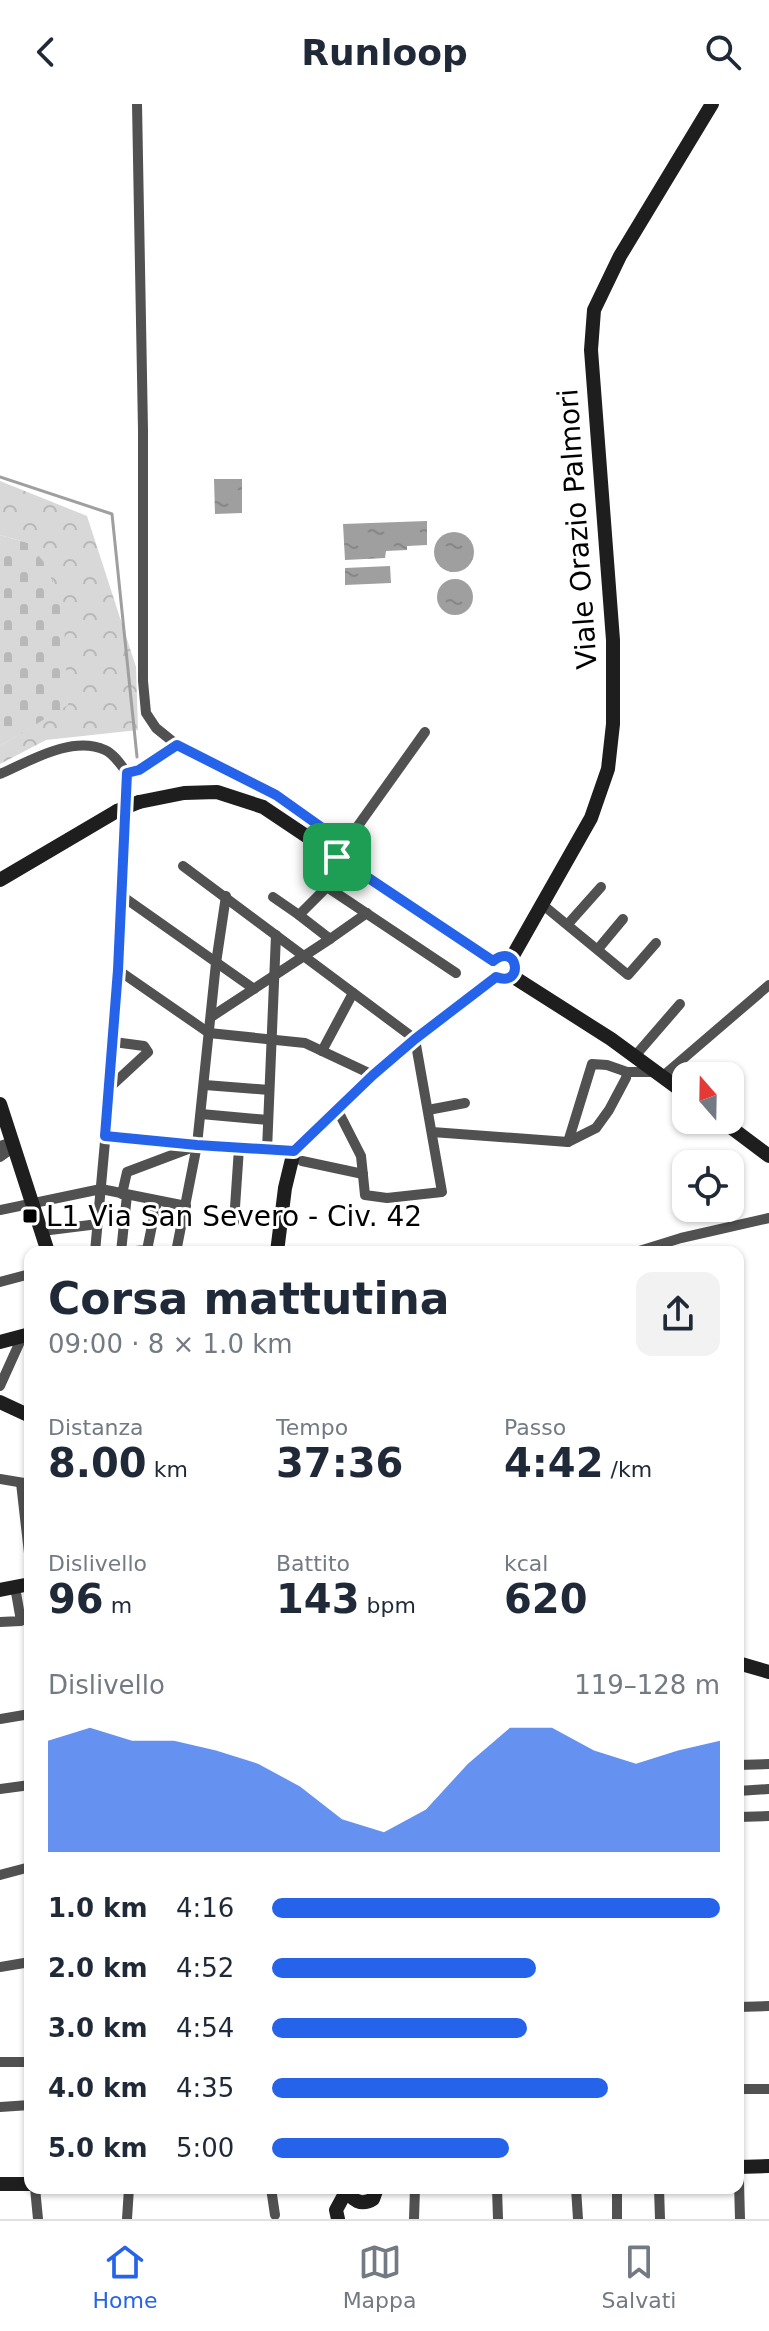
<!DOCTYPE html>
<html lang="it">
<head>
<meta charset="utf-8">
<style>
  body { margin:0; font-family:"DejaVu Sans",sans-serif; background:#f2f2f3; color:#1f2937; height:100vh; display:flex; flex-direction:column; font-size:30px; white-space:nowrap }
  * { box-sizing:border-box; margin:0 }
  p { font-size:26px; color:#747a83 }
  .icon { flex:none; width:44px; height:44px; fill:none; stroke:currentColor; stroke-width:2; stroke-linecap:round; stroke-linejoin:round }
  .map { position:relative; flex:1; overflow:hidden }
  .details { position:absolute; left:24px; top:1142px; width:720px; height:948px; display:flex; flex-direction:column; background:#fff; border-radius:16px; box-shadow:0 2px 6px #0004 }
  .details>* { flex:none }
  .needle { width:52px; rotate:340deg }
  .tools { position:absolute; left:672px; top:958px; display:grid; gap:16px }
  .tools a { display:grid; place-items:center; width:72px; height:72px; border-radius:16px; background:#fff; box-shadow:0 2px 6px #0004; font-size:40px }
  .pin { position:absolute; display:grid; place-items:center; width:68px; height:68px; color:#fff; margin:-34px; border-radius:16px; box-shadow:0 4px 12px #0006 }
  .round { display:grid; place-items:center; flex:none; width:84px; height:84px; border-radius:16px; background:#f2f2f3 }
  .overview { display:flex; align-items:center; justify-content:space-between; height:136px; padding:0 24px }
  h1 { font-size:44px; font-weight:800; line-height:60px }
  .metrics { display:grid; grid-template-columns:repeat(3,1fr); gap:12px; height:136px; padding:8px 24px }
  .metrics div { display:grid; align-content:center }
  .metrics b { font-size:40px; font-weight:800 }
  .metrics small { font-size:22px; font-weight:400 }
  .metrics p { font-size:22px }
  .chart { height:224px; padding:16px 24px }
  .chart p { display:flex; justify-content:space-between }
  .chart svg { width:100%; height:144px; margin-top:8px; fill:#2563eb; opacity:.7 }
  ul { padding:0 24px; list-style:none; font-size:26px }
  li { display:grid; grid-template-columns:128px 96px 1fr; align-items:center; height:60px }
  li i { height:20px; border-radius:10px; background:#2563eb }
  header { display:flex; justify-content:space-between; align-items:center; height:104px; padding:0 24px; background:#fff; font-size:36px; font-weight:800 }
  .tab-bar { display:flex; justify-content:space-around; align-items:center; height:112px; border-top:2px solid #e0e1e3; background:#fff; font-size:22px; color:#747a83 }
  .tab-bar a { display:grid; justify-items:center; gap:4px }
  .tab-bar .on { color:#2563eb }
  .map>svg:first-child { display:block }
  .forest { fill:url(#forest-crowns) }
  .cemetery { fill:url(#cemetery-stones) }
  .water { fill:url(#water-ripples) }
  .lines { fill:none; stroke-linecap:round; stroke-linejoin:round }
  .stream { stroke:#9f9f9f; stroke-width:3 }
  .street { stroke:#515151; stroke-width:10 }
  .secondary { stroke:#1e1e1e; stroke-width:14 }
  .secondary-bridge { stroke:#1e1e1e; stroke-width:14 }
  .route-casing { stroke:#fff; stroke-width:16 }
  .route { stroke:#2563eb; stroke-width:10 }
  .poi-dot { fill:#000; stroke:#fff; stroke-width:3 }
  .labels { text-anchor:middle; stroke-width:6; stroke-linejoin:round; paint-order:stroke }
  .street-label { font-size:28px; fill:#000; stroke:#fff }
  .poi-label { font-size:28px; fill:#000; stroke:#fff; text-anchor:start }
</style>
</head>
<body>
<header><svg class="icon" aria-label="back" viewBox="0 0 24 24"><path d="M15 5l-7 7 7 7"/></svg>Runloop<svg class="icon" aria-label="search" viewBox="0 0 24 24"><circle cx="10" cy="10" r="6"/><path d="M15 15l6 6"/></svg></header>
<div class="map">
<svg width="769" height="2115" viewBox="0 0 769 2115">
  <defs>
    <pattern id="forest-crowns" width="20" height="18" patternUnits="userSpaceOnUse" patternTransform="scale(2)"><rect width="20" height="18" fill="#d8d8d8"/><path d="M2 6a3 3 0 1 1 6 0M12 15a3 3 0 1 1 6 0" fill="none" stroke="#b8b8b8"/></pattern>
    <pattern id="cemetery-stones" width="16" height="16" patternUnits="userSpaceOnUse" patternTransform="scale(2)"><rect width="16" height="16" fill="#d8d8d8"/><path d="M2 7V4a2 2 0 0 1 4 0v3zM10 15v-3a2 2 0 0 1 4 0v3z" fill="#b8b8b8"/></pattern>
    <pattern id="water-ripples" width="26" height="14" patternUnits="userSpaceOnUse" patternTransform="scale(2)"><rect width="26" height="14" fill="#9f9f9f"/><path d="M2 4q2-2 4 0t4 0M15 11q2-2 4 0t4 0" fill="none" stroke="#878787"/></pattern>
  </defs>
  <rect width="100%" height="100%" fill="#fff"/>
  <!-- forest -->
  <path class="forest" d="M0,377L87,412L136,563L138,626L46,636L0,660V642L68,600L28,439L0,431Z"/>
  <!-- cemetery -->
  <path class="cemetery" d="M0,431L28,439L43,457L63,499L68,601L0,642Z"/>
  <!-- water -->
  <g class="water">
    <path d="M214,375H242V409L215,410Z"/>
    <path d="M427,417V441L407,442V446L386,447L385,454L345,456L343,420Z"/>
    <circle cx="454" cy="448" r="20"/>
    <path d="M390,462L391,479L345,481V464Z"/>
    <circle cx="455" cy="493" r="18"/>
  </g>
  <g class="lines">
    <!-- stream -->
    <path class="stream" d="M0,373L112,410L137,653"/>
    <!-- street -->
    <g class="street">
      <path d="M137,0L143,326V577L146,609L156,624L177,641L276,691L345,740L337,753"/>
      <path d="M127,669L139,666L177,641"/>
      <path d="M0,670C30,657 72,631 105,646C114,650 121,661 127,669L114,938L95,1148"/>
      <path d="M345,740L425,628"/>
      <path d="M183,762L415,935L442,1088L387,1094L365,1091L361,1052L337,1005"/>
      <path d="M122,792L254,885"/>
      <path d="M273,793L299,811"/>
      <path d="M543,801L628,871L656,839"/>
      <path d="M568,820L601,783"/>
      <path d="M330,835L367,809"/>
      <path d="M598,845L623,815"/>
      <path d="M118,866L209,929L305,939L373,971"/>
      <path d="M211,913L330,835L299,811L327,783L456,869"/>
      <path d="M322,947L353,889"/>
      <path d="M635,952L680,900"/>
      <path d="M663,972L769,881"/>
      <path d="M205,981L269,986"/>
      <path d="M109,984L148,948L144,942L114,938"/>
      <path d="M428,1006L465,999"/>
      <path d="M201,1010L268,1016"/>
      <path d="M432,1028L568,1038L596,1024L609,1006L626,974L627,968H656"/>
      <path d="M105,1032L197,1041L294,1047"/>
      <path d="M568,1038L592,960L607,961L627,968"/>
      <path d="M0,1042L12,1038"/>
      <path d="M267,1046L276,831"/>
      <path d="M0,1053L14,1043"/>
      <path d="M302,1057L363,1070"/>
      <path d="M122,1090L127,1068L196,1042"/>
      <path d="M0,1106L101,1085L186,1102"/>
      <path d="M234,1118L239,1044"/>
      <path d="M42,1127L98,1120"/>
      <path d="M121,1148L127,1091"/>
      <path d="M124,1148L147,1146L157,1097"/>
      <path d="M176,1148L197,1041L216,859L226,792"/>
      <path d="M636,1148L681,1134L769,1114"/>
      <path d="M0,1178L30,1170"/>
      <path d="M0,1282L23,1231"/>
      <path d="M0,1375L30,1380"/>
      <path d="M21,1379L29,1449"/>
      <path d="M0,1518L21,1517L15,1483"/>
      <path d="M0,1615L30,1610"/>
      <path d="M738,1661L769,1660"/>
      <path d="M0,1685L30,1681"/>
      <path d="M738,1687L769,1685"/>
      <path d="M738,1713L769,1712"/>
      <path d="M0,1771L30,1763"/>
      <path d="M0,1863L30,1858"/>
      <path d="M738,1903L769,1902"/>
      <path d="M0,1958H30"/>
      <path d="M738,1985H769"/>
      <path d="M0,2003L30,2001"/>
      <path d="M738,2040L740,2115"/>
      <path d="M35,2084L38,2115"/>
      <path d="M271,2084L275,2111"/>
      <path d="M497,2084L498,2115"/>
      <path d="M576,2084L578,2115"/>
      <path d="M617,2084V2115"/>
      <path d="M659,2084L660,2115"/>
      <path d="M127,2115L129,2084"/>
      <path d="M414,2115L415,2084"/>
    </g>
    <!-- secondary -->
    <g class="secondary">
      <path d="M139,698L184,689L217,688L263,703L493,857"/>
      <path d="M0,776L117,707"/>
      <path d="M511,855L591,714L608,665L613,620V536L591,246L594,206L620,152L712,0"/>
      <path d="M512,872L611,935L686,990"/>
      <path d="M0,1000L48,1148"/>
      <path d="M721,1016L769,1052"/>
      <path d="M277,1148L285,1084L294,1047L373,971L415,935L496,873"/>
      <path d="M0,1238L30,1230"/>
      <path d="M0,1298L30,1312"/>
      <path d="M0,1486L30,1480"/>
      <path d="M738,1559L769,1568"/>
      <path d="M738,2063L769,2062"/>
      <path d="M0,2080H30"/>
      <path d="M348,2084C350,2097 362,2102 373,2095L377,2084"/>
      <path d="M338,2115L336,2106L348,2084"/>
    </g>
    <!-- secondary-bridge -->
    <path class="secondary-bridge" d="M117,707L139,698"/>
  </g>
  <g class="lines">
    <!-- route casing -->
    <g class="route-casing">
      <path id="route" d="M177,641L276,691L345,740L337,753L493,857C518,837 525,884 496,873L415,935L373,971L294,1047L197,1041L105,1032L118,866L127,669L139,666Z"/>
    </g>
    <!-- route -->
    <use href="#route" class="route"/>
  </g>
  <!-- markers -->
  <rect class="poi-dot" x="22" y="1104" width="16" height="16" rx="4"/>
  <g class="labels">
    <!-- street labels -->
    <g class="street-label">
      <text transform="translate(577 425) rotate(-94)" y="10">Viale Orazio Palmori</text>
    </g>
    <!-- poi labels -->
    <g class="poi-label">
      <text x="46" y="1122">L1 Via San Severo - Civ. 42</text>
    </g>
  </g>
</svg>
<div class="tools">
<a><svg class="needle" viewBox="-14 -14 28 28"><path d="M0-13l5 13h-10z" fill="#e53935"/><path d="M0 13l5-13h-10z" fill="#747a83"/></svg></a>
<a><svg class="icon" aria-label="locate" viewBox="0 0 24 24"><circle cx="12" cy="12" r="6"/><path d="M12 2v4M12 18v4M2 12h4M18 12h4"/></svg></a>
</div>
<div class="pin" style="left:337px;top:753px;background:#1e9e55"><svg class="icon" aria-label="arrive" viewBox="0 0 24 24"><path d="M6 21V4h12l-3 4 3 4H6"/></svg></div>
<section class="details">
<div class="overview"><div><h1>Corsa mattutina</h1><p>09:00 · 8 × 1.0 km</p></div><a class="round"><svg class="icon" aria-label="share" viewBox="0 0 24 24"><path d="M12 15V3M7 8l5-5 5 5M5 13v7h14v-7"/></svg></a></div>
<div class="metrics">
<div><p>Distanza</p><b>8.00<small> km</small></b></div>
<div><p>Tempo</p><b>37:36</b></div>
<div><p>Passo</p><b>4:42<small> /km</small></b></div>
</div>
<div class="metrics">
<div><p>Dislivello</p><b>96<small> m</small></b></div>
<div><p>Battito</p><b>143<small> bpm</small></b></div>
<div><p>kcal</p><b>620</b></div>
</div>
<div class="chart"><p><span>Dislivello</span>119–128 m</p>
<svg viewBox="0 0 160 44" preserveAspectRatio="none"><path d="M0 44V10L10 6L20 10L30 10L40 13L50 17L60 24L70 34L80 38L90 31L100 17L110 6L120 6L130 13L140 17L150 13L160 10V44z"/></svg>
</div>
<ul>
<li><b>1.0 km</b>4:16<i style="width:100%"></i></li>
<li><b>2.0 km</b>4:52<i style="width:59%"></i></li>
<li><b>3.0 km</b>4:54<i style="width:57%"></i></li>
<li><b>4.0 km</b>4:35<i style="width:75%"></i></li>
<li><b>5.0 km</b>5:00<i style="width:53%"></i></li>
</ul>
</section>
</div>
<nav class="tab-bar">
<a class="on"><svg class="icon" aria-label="home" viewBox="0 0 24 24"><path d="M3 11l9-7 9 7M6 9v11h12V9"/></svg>Home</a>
<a><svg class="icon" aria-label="map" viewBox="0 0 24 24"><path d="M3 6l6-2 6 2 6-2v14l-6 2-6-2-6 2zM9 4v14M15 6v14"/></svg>Mappa</a>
<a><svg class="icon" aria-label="saved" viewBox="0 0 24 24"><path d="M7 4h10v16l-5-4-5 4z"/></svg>Salvati</a>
</nav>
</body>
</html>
